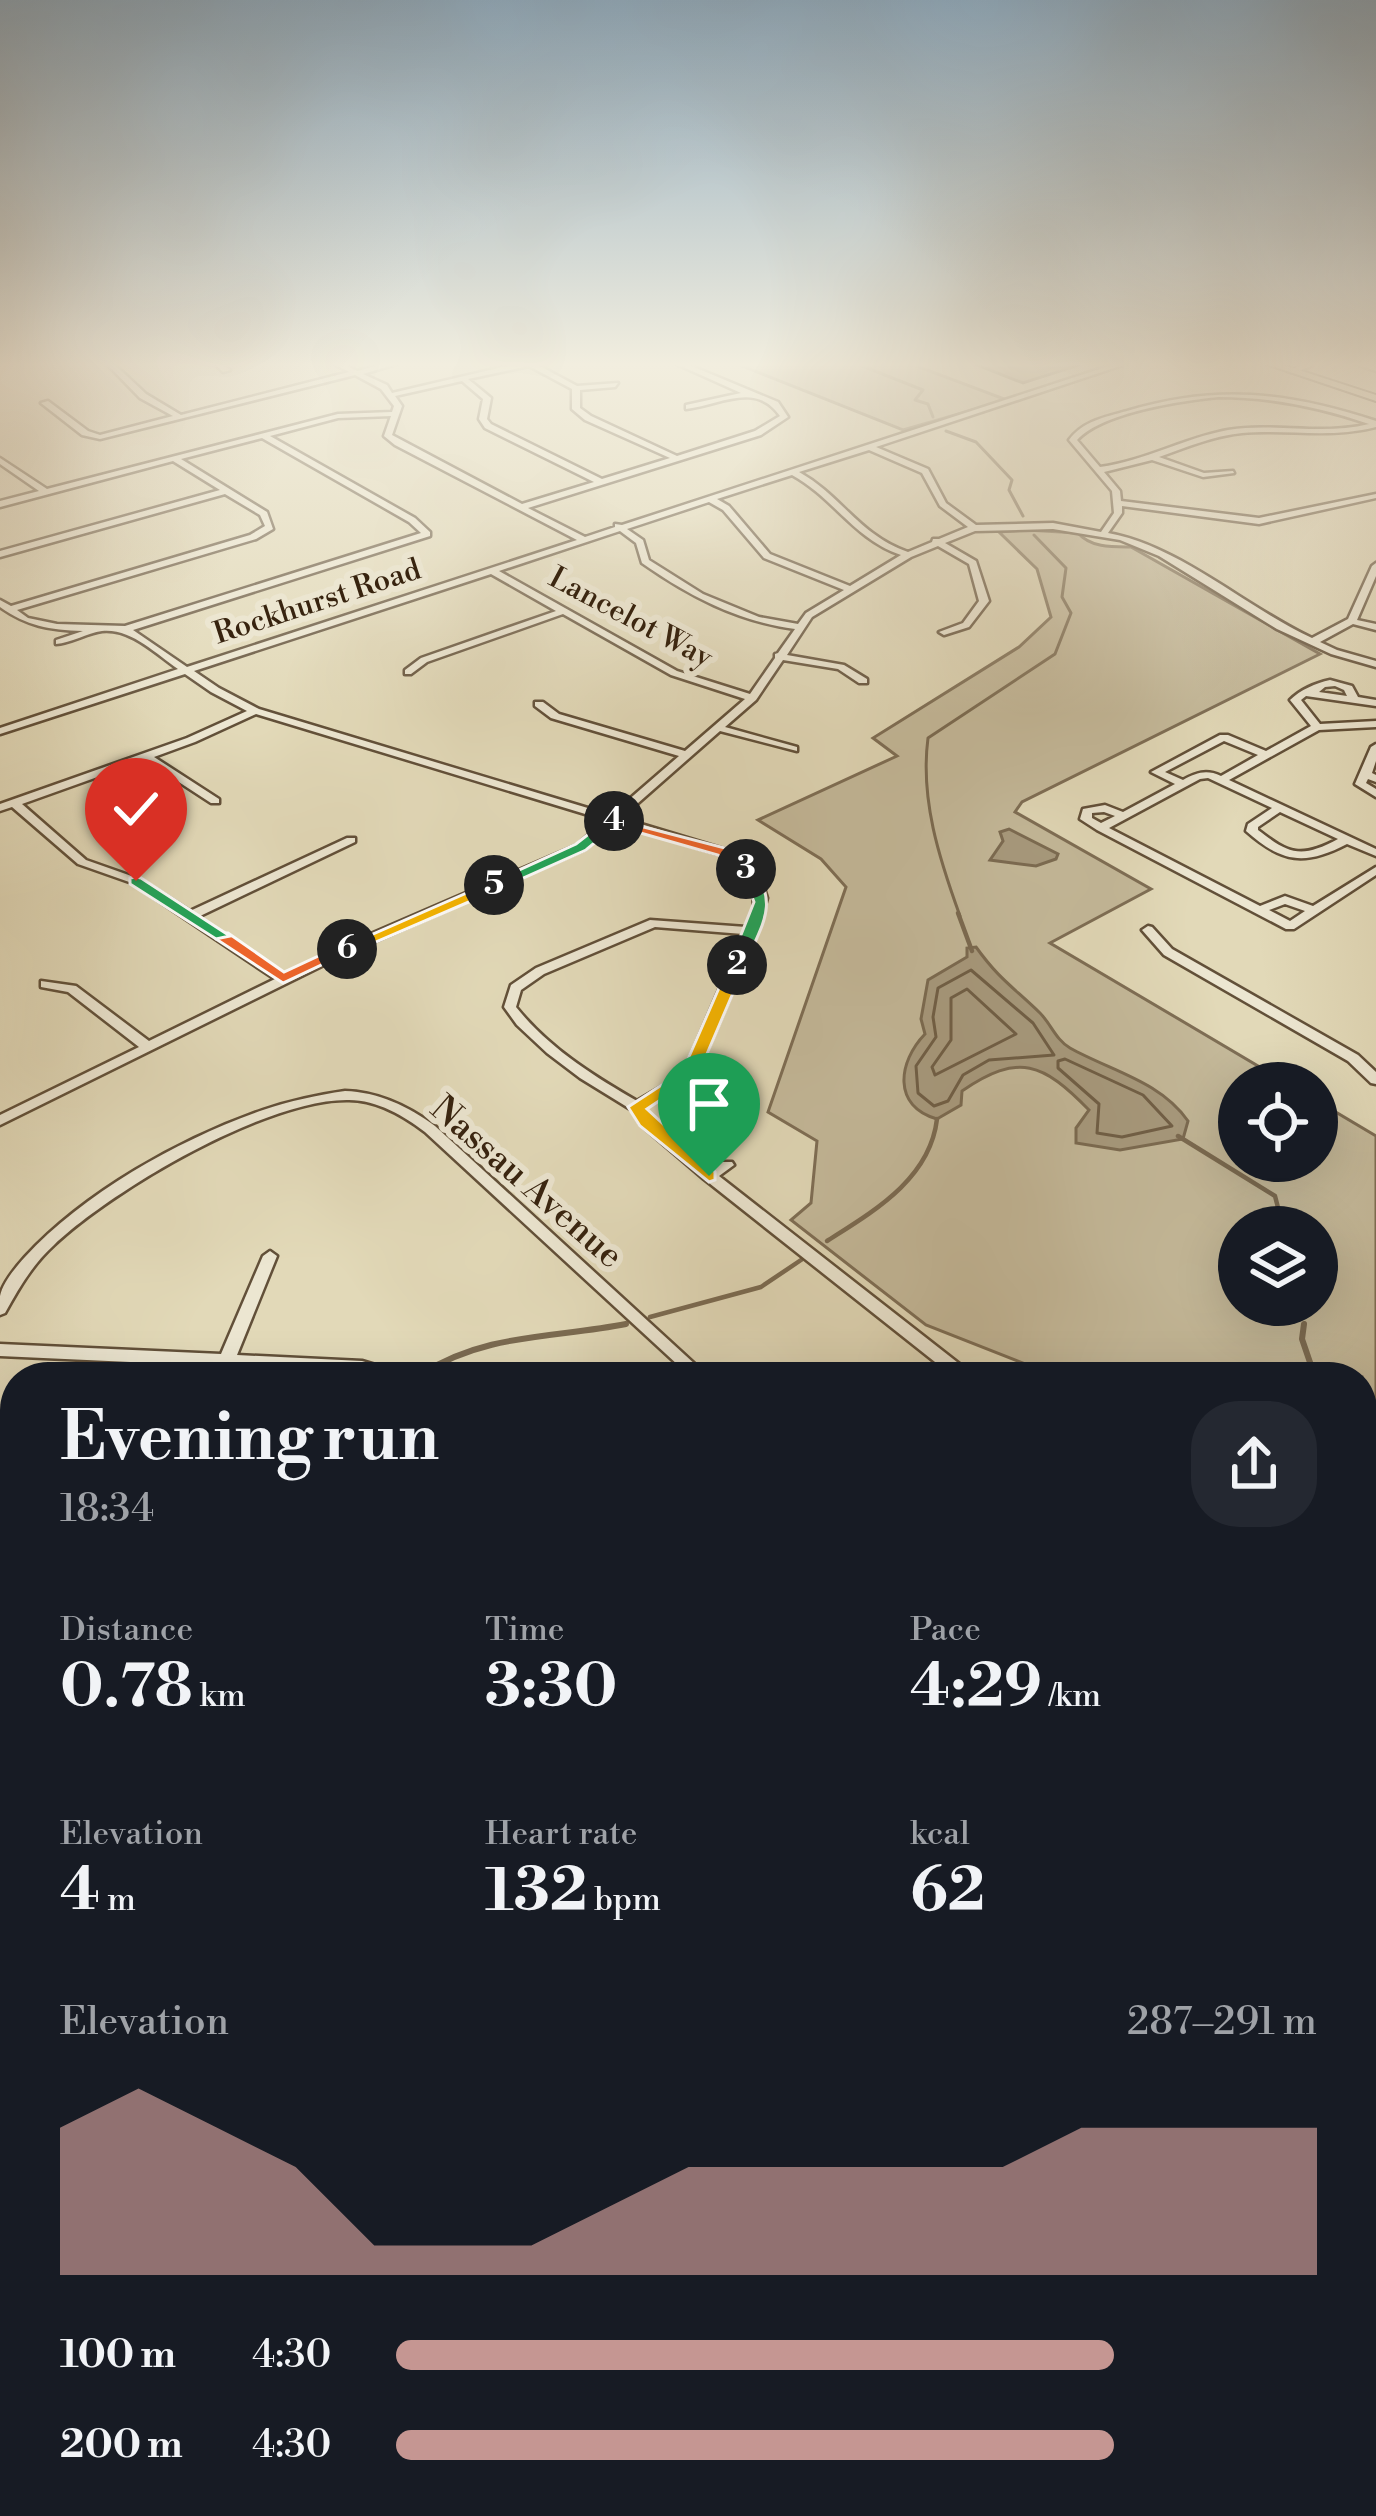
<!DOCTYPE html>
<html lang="en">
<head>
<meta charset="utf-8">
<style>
  body { margin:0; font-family:"Libre Bodoni",serif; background:#242831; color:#f1f3f6; height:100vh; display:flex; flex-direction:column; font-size:45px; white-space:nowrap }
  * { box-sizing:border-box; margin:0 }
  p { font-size:39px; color:#9ea1a6 }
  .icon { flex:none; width:66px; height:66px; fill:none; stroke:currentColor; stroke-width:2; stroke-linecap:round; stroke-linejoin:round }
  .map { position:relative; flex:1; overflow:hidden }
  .details { position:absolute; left:0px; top:1362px; width:1377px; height:1155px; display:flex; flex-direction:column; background:#171b24; border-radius:48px 48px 0 0; box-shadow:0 12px 48px #0002 }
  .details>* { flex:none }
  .tools { position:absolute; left:1218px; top:1062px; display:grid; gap:24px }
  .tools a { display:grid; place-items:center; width:120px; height:120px; border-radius:50%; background:#171b24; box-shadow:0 12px 48px #0002; font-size:60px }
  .pin { position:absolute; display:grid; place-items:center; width:102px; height:102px; color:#fff; margin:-123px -51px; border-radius:50% 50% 50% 0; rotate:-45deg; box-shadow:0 0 12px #0007 }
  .pin .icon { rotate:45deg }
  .km { position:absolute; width:60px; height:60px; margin:-30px; border-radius:50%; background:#222; color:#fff; font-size:33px; line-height:60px; text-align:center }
  .round { display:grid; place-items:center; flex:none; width:126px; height:126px; border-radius:48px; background:#242831 }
  .head { display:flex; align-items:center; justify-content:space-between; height:204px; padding:0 60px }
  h1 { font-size:66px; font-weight:700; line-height:90px }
  .stats { display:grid; grid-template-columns:repeat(3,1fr); gap:18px; height:204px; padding:12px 60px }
  .stats div { display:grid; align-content:center }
  .stats b { font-size:60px; font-weight:700 }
  .stats small { font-size:33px; font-weight:400 }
  .stats p { font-size:33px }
  .chart { height:336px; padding:24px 60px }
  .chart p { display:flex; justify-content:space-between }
  .chart svg { width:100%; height:216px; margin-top:12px; fill:#c59692; opacity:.7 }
  ul { padding:0 60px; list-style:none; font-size:39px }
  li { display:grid; grid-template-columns:192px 144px 1fr; align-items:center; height:90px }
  li i { height:30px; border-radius:15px; background:#c59692 }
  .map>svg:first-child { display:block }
  .green { fill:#c5ba9b; stroke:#7e6e55; stroke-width:3; fill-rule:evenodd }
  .water { fill:#a89b7f; stroke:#7b6b52; stroke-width:3 }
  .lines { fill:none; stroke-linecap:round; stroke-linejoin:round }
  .shore { stroke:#705f47; stroke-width:3 }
  .stream-far3 { stroke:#7b6b52; stroke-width:3 }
  .stream-far2 { stroke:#7b6b52; stroke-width:4.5 }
  .stream-far1 { stroke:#7b6b52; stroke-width:6 }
  .stream { stroke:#7b6b52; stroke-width:8 }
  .building { fill:#908267; stroke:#37230f; stroke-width:3 }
  .minor-casing { stroke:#625039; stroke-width:5 }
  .major-casing { stroke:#37230f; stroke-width:4 }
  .minor { fill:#ece6d1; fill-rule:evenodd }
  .major { fill:#e2d9b8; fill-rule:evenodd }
  .split-1 { fill:#f5b400; stroke:#fff; stroke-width:3 }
  .split-2 { fill:#f5b400; stroke:#fff; stroke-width:3 }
  .split-3 { fill:#22a559; stroke:#fff; stroke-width:3 }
  .split-4 { fill:#f0652b; stroke:#fff; stroke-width:3 }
  .split-5 { fill:#22a559; stroke:#fff; stroke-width:3 }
  .split-6 { fill:#f5b400; stroke:#fff; stroke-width:3 }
  .split-7 { fill:#f0652b; stroke:#fff; stroke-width:3 }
  .split-8 { fill:#22a559; stroke:#fff; stroke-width:3 }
  .labels { text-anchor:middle; stroke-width:12; stroke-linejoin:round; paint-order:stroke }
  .far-street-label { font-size:30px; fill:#37230f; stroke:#ece6d1 }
  .street-label { font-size:36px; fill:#37230f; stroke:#ece6d1 }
</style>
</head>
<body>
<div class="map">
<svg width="1376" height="2516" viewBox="0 0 1376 2516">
  <rect width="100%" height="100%" fill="#e2d9b8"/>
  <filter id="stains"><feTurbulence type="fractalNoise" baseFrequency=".00167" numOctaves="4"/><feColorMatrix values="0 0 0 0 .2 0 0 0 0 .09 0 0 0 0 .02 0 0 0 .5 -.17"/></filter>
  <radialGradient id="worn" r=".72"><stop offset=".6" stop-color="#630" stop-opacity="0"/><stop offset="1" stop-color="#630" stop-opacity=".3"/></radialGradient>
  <!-- green -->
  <g class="green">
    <path d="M732,362H906L1007,400L903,430Z"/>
    <path d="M1026,530L1078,533C1091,548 1113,547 1131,547L1320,654L1022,802L1015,812L1151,889L1050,943L1287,1083H1239V1161H1317V1101L1376,1136V1452L1362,1456V1377L1043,1371L926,1325L791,1220L811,1203L817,1141L768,1112L846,887L821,859L758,820L897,756L873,738L1019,647L1051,617L1037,569L999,532ZM1239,1227H1317V1305H1239Z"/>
  </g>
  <!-- water -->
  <g class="water">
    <path d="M1009,829L1058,854L1056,859L1036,866L990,860L1003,841L1000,832Z"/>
    <path d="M976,947C999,979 1012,986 1040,1013C1051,1024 1056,1040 1070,1048C1111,1071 1160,1081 1188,1121L1183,1139L1120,1150L1076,1143V1128L1089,1110C1043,1063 1019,1052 962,1091L961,1105L937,1119C892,1106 898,1062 925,1034L921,1019L928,980L967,957V948Z"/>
  </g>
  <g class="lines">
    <!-- shore -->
    <g class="shore">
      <path d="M971,970L1033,1023L1054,1055L989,1060L963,1075L948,1101L934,1106L918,1093L916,1066L936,1037L933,1017L938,988Z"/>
      <path d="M967,989L1016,1034L935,1075L932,1067L951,1040V998Z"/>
      <path d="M1065,1059L1143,1095L1172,1126L1122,1137L1097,1133L1099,1104L1058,1068V1061Z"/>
    </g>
    <!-- stream-far3 -->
    <g class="stream-far3">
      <path d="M852,362L923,390L915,400L928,404L933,417"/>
      <path d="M946,431L976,442L1012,480L1009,490L1023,516"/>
      <path d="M960,916C939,858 920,799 928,738L1055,654L1071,613L1062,597L1066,568L1034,535"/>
    </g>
    <!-- stream-far2 -->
    <g class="stream-far2">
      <path d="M958,913L972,951"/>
      <path d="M1178,1136L1275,1196L1283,1227"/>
      <path d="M827,1241C874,1211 930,1179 937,1119"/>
      <path d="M650,1317L761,1287L801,1260"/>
    </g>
    <!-- stream-far1 -->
    <g class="stream-far1">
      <path d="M1304,1324L1302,1339L1315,1377"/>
      <path d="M422,1374C485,1333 555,1338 626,1324"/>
      <path d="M0,1448H15"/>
      <path d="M1367,1492L1376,1508"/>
      <path d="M1362,1804L1376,1768"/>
    </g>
    <!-- stream -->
    <path class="stream" d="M750,2516L760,2502"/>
  </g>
  <!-- building -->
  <g class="building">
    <path d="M970,362H1079V365L1023,383Z"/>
    <path d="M0,2360L15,2369V2482L0,2507Z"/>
  </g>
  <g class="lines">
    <!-- minor casing -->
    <g class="minor-casing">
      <g id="minor">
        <path d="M105,362H112L146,394L181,415L349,372L331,362H340L357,371L390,362H403L363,374L387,385L392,393L524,362H538L536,364L577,386L618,383L615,387L580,390V408L591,416L677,456L755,431L780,416C756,381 720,405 686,409V405L741,393L672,362H682L778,402L788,417L761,435L528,508L585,537L615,527V524L622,525L1121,362H1132L876,447L928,469L946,503L976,525L1053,523L1101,532L1114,513L1112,491L1069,440C1083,421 1105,417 1127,411C1216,384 1288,392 1376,421V427C1329,439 1289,429 1242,433C1213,436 1187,447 1159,457L1204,473L1233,471L1234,473L1203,477L1152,460L1104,472L1120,491L1121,501L1259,518L1376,494V498L1259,524L1122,506V513L1108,533C1178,545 1247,608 1312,638L1348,619L1372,566L1376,563V576L1357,620L1376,624V630L1353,624L1320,642L1337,650L1376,661V667L1331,654L1277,629L1159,556L1120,540L1053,529L975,531L945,543L976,561L989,601L969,627L944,635L939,632L963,623L979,601L969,564L938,546L911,557L812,617L787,655L844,665L867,679V683H859L838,669L783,660L756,700L725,727L797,747V751L720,731L621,818L727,850L755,873L762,882L767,898L758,931L696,1076L645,1108L651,1119L710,1169L722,1162H732L734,1165L719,1176L971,1373L973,1377H954L704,1179L641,1125L632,1110L580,1078L547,1053L517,1025L504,1007L511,985L536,968L650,920L746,927L754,908L753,890L747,878L734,866L719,854L615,823L585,849L344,955L0,1125V1115L139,1047L68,992L41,987V981L76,986L149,1041L275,979L132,883L78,864L12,807L0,811V804L187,738L247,711L211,692L185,674L0,734V728L178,669C156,654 131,628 102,631C87,633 71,643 56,644V640L83,631C49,630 27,626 0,607V600L11,606L250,535L265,526L260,515L225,494L0,557V551L220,490L173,461L0,507V501L39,491L0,464V458L47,489L338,414L392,412L394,406L381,389L355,375L100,439L82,435L41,403L48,401L88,431L100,435L173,416L140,398ZM529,366L572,389V409L585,420L670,458L602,479L491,424L487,419L491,398L468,379ZM462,381L483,399L479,419L485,428L594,482L522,504L392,435L402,406L395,396ZM1218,397C1271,397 1319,407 1369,424C1322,436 1275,422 1228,430C1184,438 1145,461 1100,467L1077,440C1103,412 1181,401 1218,397ZM391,416L384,436L395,445L577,540L187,667L133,630L430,536V532L415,518L270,436L338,418ZM262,438L409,522L421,533L125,626L57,624L28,618L17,610L256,539L273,529L267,512L181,459ZM869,450L922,473L940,506L968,527L939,539H933L932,542L908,552C859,535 842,496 799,472ZM792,475C834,498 854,539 901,555L850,586L770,554L729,506L717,499ZM709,502L723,510L764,558L844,590L806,613L798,624L759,617L703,594L649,560L643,540L627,529ZM620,531L636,543L642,563C689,596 737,621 795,629L778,653L775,654V658L750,694L677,671L499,571ZM491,574L556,611L421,658L405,670V674H411L427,662L563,614L671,675L745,699L685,751L559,714L543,702H535V706L551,718L679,756L611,815L259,709L219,688L194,671ZM256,714L605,820L577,845L336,949L285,975L198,917L355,842V838H347L190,911L140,879L86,860L22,804L145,760L211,803H219V799L154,757L195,742ZM655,927L743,934L683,1074L637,1101C592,1075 549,1048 516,1007L521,990L544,974Z"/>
        <path d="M213,362H221L230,370L223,372Z"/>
        <path d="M1309,362H1319L1295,373L1288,371Z"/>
        <path d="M1350,362H1362L1376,367V371Z"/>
        <path d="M1330,680L1352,686L1358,697L1376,700V706L1306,696L1301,700L1320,724L1376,721V727L1319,730L1229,780L1376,849V856L1347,844C1305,866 1282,863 1246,831L1248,824L1272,808L1208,778L1200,779L1109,828L1260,906L1285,896L1313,906L1376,867V875L1294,929H1286L1097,830L1080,819L1083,809L1105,805L1123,812L1175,784L1151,772L1220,735H1228L1266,751L1311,726L1290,700C1300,690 1316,683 1330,680ZM1335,686L1344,690L1347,696L1319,692L1325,687ZM1224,741L1258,755L1221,776C1206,769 1196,773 1183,780L1165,772ZM1104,812L1115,816L1101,823L1092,818V813ZM1280,812L1338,839C1301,859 1289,854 1258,830V827ZM1285,904L1305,911L1290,921L1269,910Z"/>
        <path d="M1376,744V761L1372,773L1376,775V782L1368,779L1366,783L1376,789V797L1355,784L1371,747Z"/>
        <path d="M1148,926L1152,927L1172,949L1358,1055L1376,1072V1084L1371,1083L1348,1061L1164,955L1142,930Z"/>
        <path d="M345,1091C378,1092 408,1106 435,1126L709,1377H691L425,1132C404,1116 377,1100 349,1100C268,1098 112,1190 54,1245C32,1265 19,1288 5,1313L0,1315C0,1308 0,1302 0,1296C3,1282 16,1267 25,1257C85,1192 180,1139 263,1110C290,1101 317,1095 345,1091Z"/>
        <path d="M270,1251L277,1256L237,1355L362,1361L402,1373L404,1377L232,1367L228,1377H212L217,1366L0,1356V1344L221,1354L263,1256Z"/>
        <path d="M1376,1458V1472L1362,1474V1460Z"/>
        <path d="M15,1945V1967L0,1971V1949Z"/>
        <path d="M1376,2161V2190L1362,2200V2171Z"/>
        <path d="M1362,2257L1376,2266V2295L1362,2286Z"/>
        <path d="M1005,2502H1031L1029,2516H1003Z"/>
      </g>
    </g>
    <!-- major casing -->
    <g class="major-casing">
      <path id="major" d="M1260,362H1274L1376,395V401Z"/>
    </g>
    <!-- minor -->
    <use href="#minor" class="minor"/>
    <!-- major -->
    <use href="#major" class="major"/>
  </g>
  <!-- sky -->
  <linearGradient id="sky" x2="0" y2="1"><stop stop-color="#8eaabe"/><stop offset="0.51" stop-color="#f2eedf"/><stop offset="1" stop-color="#f2eedf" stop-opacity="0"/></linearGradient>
  <rect width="1376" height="715" fill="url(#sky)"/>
  <!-- split-1 -->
  <path class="split-1" d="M683,1071L698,1075L647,1109L715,1172V1180L709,1182L640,1126L628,1107Z"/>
  <!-- split-2 -->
  <path class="split-2" d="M737,960L745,965L698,1075L683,1079L681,1075L729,965Z"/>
  <!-- split-3 -->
  <path class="split-3" d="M740,866H751C781,904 761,925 745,965L737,970L729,965L754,902Z"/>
  <!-- split-4 -->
  <path class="split-4" d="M609,818L729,849L753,869L740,873L718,855L609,824Z"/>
  <!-- split-5 -->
  <path class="split-5" d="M609,818L621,821L586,850L499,889L486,885L576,844Z"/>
  <!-- split-6 -->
  <path class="split-6" d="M494,881L499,882V889L353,952L339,949Z"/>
  <!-- split-7 -->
  <path class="split-7" d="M216,933H228L284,972L342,945L355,949L283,983L216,939Z"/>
  <!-- split-8 -->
  <path class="split-8" d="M136,877L141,878L230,936L216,939L130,884V878Z"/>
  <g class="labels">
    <!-- far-street labels -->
    <g class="far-street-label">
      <text transform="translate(317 601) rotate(-18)" y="10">Rockhurst Road</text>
      <text transform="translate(631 617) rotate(28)" y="10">Lancelot Way</text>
    </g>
    <!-- street labels -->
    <g class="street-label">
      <text transform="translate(528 1181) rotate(41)" y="13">Nassau Avenue</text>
    </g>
  </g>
  <rect width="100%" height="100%" filter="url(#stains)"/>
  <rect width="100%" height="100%" fill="url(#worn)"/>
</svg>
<div class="tools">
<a><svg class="icon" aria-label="locate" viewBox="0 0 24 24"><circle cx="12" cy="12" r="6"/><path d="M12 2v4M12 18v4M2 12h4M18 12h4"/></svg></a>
<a><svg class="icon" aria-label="layers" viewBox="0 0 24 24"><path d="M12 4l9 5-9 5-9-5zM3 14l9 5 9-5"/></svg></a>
</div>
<div class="pin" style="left:709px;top:1176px;background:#1e9e55"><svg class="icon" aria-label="arrive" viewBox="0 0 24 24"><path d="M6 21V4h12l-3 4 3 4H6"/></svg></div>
<div class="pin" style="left:136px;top:881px;background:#d93025"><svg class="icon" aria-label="check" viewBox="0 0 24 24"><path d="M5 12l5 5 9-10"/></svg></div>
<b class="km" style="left:737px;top:965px">2</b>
<b class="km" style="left:746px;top:869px">3</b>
<b class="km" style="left:614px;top:821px">4</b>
<b class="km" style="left:494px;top:885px">5</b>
<b class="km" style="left:347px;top:949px">6</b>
<section class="details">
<div class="head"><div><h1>Evening run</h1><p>18:34</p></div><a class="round"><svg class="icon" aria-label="share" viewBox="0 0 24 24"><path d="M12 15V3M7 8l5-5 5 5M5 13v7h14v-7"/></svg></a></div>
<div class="stats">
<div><p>Distance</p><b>0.78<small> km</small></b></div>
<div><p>Time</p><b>3:30</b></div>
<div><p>Pace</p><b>4:29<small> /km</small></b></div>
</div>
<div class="stats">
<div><p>Elevation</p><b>4<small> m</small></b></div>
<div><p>Heart rate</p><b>132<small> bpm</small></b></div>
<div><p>kcal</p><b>62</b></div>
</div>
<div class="chart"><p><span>Elevation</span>287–291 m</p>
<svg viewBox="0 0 160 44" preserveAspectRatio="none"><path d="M0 44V14L10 6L20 14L30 22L40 38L50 38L60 38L70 30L80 22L90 22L100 22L110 22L120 22L130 14L140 14L150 14L160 14V44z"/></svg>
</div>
<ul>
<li><b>100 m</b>4:30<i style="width:78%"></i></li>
<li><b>200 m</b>4:30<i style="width:78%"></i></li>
</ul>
</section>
</div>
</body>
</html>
